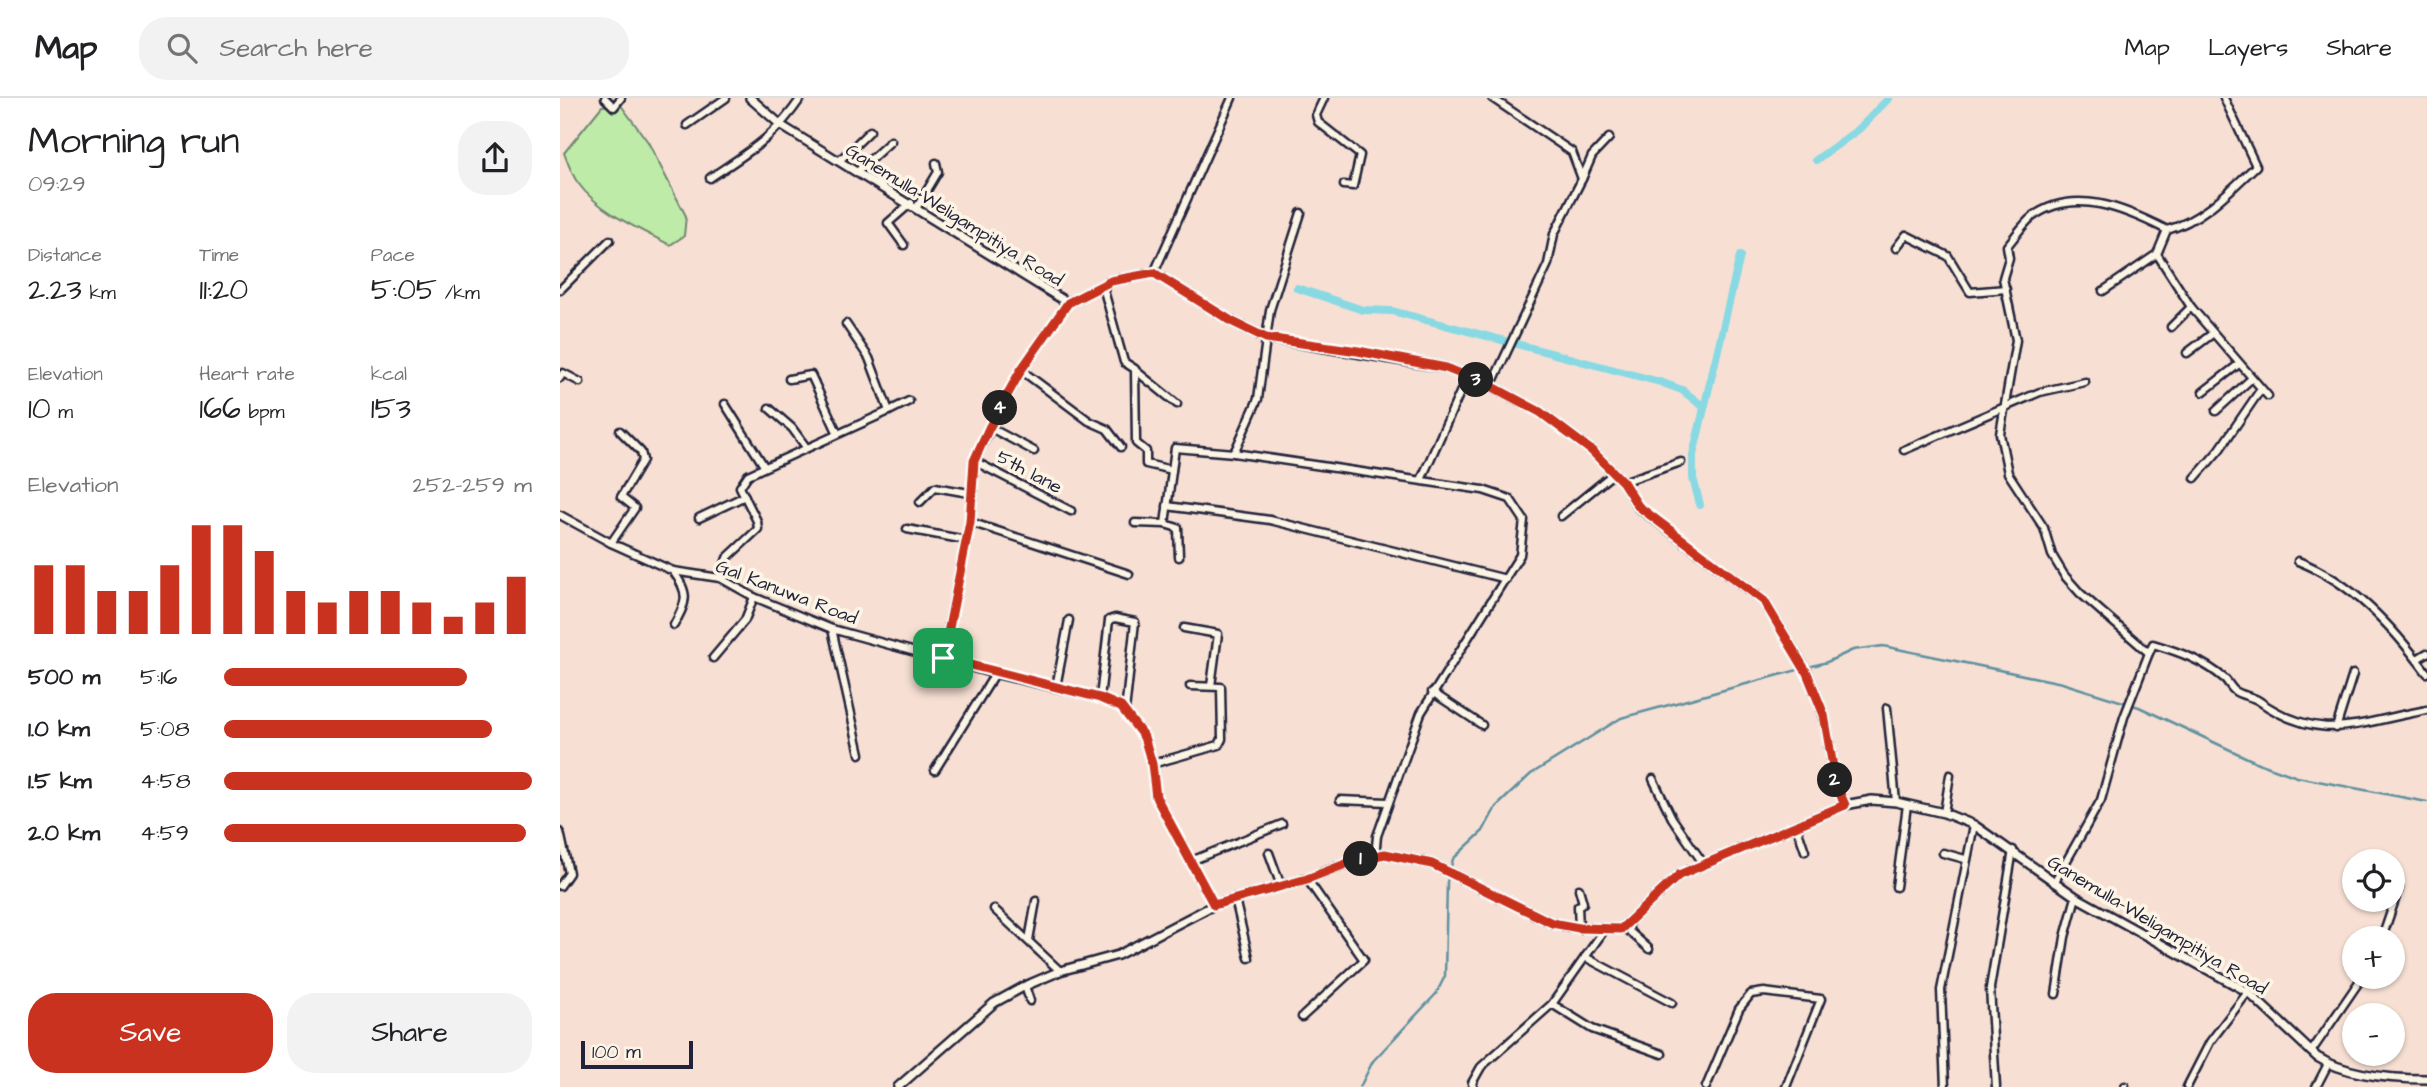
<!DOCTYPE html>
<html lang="en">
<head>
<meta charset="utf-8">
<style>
  body { margin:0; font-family:"Architects Daughter",sans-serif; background:#f2f2f2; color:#202124; height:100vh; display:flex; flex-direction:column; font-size:26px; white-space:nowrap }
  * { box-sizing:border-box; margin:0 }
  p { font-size:23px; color:#757577 }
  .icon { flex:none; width:38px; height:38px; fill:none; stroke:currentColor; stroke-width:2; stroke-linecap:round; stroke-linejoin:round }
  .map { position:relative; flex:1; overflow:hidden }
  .drawer { display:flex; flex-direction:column; background:#fff; width:560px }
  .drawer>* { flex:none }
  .fabs { position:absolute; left:1782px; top:751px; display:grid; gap:14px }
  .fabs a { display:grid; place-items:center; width:63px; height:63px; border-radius:50%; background:#fff; box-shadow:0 2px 5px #0004; font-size:35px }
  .scale { position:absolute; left:21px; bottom:18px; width:112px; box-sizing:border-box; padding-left:7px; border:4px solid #22223b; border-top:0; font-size:19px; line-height:24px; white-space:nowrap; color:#22223b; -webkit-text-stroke:5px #fcf5e5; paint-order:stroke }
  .pin { position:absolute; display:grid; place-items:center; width:60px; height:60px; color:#fff; margin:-30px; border-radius:14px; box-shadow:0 4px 10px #0006 }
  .km { position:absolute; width:35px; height:35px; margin:-18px; border-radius:50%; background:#222; color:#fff; font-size:19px; line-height:35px; text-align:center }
  .round { display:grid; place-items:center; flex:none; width:74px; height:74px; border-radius:28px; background:#f2f2f2 }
  .overview { display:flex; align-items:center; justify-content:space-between; height:119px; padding:0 28px }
  h1 { font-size:38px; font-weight:600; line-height:52px }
  .stats { display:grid; grid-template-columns:repeat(3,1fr); gap:10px; height:119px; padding:7px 28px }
  .stats div { display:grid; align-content:center }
  .stats b { font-size:30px; font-weight:600 }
  .stats small { font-size:19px; font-weight:400 }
  .stats p { font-size:19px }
  .chart { height:196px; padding:14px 28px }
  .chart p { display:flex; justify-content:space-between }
  .chart svg { width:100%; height:126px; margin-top:7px; stroke:#c8321e; stroke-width:6 }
  .cta { display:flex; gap:14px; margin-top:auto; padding:14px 28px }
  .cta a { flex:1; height:80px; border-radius:28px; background:#c8321e; color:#fff; font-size:28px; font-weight:600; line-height:80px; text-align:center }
  .cta a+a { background:#f2f2f2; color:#202124 }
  ul { padding:0 28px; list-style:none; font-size:23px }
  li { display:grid; grid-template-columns:112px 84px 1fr; align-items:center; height:52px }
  li i { height:18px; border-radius:9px; background:#c8321e }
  header { display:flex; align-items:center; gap:42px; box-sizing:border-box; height:98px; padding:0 35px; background:#fff; border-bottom:2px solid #e0e0e0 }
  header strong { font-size:33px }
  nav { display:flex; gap:38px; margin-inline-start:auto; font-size:24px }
  .search { width:490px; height:63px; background:#f2f2f2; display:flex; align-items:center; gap:18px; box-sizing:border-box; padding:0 24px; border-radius:28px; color:#757577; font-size:26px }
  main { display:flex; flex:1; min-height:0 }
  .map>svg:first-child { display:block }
  .green { fill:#beeba8; stroke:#708672; stroke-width:2 }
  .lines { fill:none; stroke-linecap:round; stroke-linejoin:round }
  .stream { stroke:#5f90a0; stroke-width:2.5 }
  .canal { stroke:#88d9e3; stroke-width:8 }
  .minor-casing { stroke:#22223b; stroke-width:11 }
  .tertiary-casing { stroke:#22223b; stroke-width:12 }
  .minor { stroke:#fcf5e5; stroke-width:6 }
  .tertiary { stroke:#fcf5e5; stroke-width:7 }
  .route-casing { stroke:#fff; stroke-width:14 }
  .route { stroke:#c8321e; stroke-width:9 }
  .labels { text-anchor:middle; stroke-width:7; stroke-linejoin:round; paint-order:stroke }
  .street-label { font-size:19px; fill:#22223b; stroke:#fcf5e5 }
</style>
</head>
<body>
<header>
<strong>Map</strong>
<div class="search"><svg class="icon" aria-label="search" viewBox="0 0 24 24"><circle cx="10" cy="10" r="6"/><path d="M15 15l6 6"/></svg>Search here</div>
<nav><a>Map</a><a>Layers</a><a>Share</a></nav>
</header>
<main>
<section class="drawer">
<div class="overview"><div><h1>Morning run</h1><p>09:29</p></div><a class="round"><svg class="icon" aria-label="share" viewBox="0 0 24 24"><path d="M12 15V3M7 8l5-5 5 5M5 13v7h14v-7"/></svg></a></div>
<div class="stats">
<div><p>Distance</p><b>2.23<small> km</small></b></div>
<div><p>Time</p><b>11:20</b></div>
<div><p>Pace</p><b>5:05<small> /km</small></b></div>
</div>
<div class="stats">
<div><p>Elevation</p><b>10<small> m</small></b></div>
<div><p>Heart rate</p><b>166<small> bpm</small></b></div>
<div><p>kcal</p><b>153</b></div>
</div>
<div class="chart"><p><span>Elevation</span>252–259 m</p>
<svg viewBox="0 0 160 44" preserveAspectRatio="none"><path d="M5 44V20M15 44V20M25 44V29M35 44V29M45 44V20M55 44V6M65 44V6M75 44V15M85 44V29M95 44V33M105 44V29M115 44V29M125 44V33M135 44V38M145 44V33M155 44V24"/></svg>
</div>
<ul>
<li><b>500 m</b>5:16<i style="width:79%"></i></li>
<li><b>1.0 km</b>5:08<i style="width:87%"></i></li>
<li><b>1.5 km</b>4:58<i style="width:100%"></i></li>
<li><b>2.0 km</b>4:59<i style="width:98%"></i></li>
</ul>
<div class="cta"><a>Save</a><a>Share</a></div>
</section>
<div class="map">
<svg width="1867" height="989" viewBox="0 0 1867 989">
  <rect width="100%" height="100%" fill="#f7e0d3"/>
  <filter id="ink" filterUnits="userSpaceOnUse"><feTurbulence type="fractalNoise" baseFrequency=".0143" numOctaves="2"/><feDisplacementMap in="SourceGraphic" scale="14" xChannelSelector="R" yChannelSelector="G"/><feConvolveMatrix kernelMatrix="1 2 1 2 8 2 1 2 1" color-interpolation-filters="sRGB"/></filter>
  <g filter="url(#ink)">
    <!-- green -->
    <path class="green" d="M60,6L88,44L126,118L124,138L110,147C79,131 39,114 18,85C12,77 8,65 4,55L42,8Z"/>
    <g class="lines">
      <!-- stream -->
      <path class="stream" d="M800,989L813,963L876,896L885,878L887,784L893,761L923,733L936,709L971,676L1061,620L1267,564L1293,552L1323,548L1502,585L1579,609L1698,665L1737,679L1867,704"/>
      <!-- canal -->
      <g class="canal">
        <path d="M1256,62L1299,31L1329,0"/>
        <path d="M737,190L803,212L832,213L1100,284L1122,292L1144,309"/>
        <path d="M1140,407L1133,380V357L1180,158"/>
      </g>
      <!-- minor casing -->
      <g class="minor-casing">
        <g id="minor">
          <path d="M45,0L54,9L61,0"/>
          <path d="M764,0L756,17L758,24L800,57L793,88L784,87"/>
          <path d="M127,27L166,0"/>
          <path d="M279,63L310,33"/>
          <path d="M298,73L331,43"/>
          <path d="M150,80C190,53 213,41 241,0"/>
          <path d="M1022,81L1032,58L1049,40"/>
          <path d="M357,109L378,74L376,65"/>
          <path d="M741,115L710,212L698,301L674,355L923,392L950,401L964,422L960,457L861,615L817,738L815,759"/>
          <path d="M344,147L328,125L351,105"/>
          <path d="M1336,150L1346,137L1388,158L1410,194L1446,191"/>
          <path d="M1597,156L1631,209L1708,298"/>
          <path d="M594,175L672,0"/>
          <path d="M543,189L564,264L575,271L576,345L586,353V366L612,372"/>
          <path d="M0,192L50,142"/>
          <path d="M1543,193L1597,156L1607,132"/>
          <path d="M1611,229L1631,209"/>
          <path d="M1627,255L1652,236"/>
          <path d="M461,272L529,323L547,331L561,349"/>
          <path d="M575,272L617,306"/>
          <path d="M0,280L3,275L20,284"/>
          <path d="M229,281L251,277L277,334"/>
          <path d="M931,288L988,166L994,136L1022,81L1012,54L932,0"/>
          <path d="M1643,294L1679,266"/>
          <path d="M165,306L204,368"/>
          <path d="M209,310L232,330L246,349"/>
          <path d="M329,313L349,303"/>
          <path d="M1656,313L1692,280"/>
          <path d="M429,329L474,353"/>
          <path d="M1344,352L1480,294L1525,284"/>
          <path d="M414,363L511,413"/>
          <path d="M1635,380L1660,351L1701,291"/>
          <path d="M861,382L907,279"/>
          <path d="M1063,384L1121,364"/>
          <path d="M360,404L375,389L409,395"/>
          <path d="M607,408L710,422L946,481"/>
          <path d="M0,417L51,445L113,473L160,480L194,499L272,531L435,576L540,600L561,609L584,639L592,666L596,699L654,807"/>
          <path d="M1001,418L1054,375"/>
          <path d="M139,420L185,398"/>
          <path d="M410,424L569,476"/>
          <path d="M575,425L605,426"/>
          <path d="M347,431L406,442"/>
          <path d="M51,445L75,410L61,399L83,362L81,354L60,333"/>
          <path d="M619,459L618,430L605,426L615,350L674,355"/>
          <path d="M1738,463C1792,484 1833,529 1867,575"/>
          <path d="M113,473C130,496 127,503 114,527"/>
          <path d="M160,480L167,460L198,431L197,423L180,389L188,377L329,313L309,260L286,226"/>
          <path d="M624,530L658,536L651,588"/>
          <path d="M272,531L300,656"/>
          <path d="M1589,555L1593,546C1619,554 1643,562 1665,581C1668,584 1671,590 1675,593C1682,598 1692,598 1699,603C1762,647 1799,624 1867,612"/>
          <path d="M153,560L185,522L194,499"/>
          <path d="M382,560L410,424L414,363L461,272L508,205"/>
          <path d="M1857,561L1867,555"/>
          <path d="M496,589L509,522"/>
          <path d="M872,594L922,627"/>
          <path d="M540,600L549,522L555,520L575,524L565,613"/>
          <path d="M1327,610L1336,704"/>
          <path d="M1776,630L1793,576"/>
          <path d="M592,666L659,647L662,641L661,589L630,588"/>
          <path d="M375,672L435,576"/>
          <path d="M1093,681L1112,720L1143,765"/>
          <path d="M780,702L828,704"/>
          <path d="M1384,715L1390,677"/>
          <path d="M1236,727L1245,753"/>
          <path d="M0,734L9,775L0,788"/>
          <path d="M709,755L721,788"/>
          <path d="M1383,755L1405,761"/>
          <path d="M631,763L722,726"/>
          <path d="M1494,785L1541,702L1564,619L1589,555L1520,495L1504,477L1492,457L1484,430L1448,375L1440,336L1456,242L1443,180L1449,160L1447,148C1455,139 1463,126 1472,119C1514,88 1566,111 1607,132C1643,122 1669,93 1696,68L1664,0"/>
          <path d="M1336,789L1347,707"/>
          <path d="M1019,791L1023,805L1018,808L1019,830"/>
          <path d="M675,801L689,860"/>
          <path d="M434,811L500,873"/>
          <path d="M1068,827L1070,834L1089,851"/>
          <path d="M1822,840L1839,790"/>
          <path d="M469,842L476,803"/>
          <path d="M1025,859L1112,905"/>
          <path d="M465,888L470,903"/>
          <path d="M1496,896L1505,839L1516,799"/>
          <path d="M992,906L1032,931L1102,956"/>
          <path d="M742,919L804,862L747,781"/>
          <path d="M1751,954L1803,878"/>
          <path d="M913,989L912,985L921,969L992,906L1045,831"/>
          <path d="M1146,989L1179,911L1191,896L1204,894L1261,901L1226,989"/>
          <path d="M1385,989L1381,892L1414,727"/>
          <path d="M1436,989L1430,890L1453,752"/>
          <path d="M1565,989V988"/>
          <path d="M1627,989L1650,944L1688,894"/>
          <path d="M1756,989L1768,966"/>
        </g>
      </g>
      <!-- tertiary casing -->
      <g class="tertiary-casing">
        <g id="tertiary">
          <path d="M190,0L222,28L508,205L551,183L594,175L673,224L706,240L886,270L931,288L980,314L1032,353L1063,384L1078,409L1204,503L1247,574L1264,617L1276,686L1285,707L1312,702L1336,704L1384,715L1414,727L1516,799L1688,894L1757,959C1786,977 1833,981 1867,981"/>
          <path d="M338,989L434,905L465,888L500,873L558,857L654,807L747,781L796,762L825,756L872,766L992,825L1019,830L1061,831L1119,777L1285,707"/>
        </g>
      </g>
      <!-- minor -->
      <use href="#minor" class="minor"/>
      <!-- tertiary -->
      <use href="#tertiary" class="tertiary"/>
    </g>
  </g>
  <g class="lines" filter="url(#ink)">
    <!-- route casing -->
    <g class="route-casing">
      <path id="route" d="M594,175L673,224L706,240L798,253L886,270L931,288L980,314L1032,353L1063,384L1078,408L1204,503L1247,575L1264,617L1276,686L1285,707L1119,777L1061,831L1019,830L992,825L872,766L825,756L796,762L747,781L654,807L596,699L592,666L584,639L561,609L540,600L383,560L410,424L414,363L429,330L461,272L508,205L551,183Z"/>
    </g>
    <!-- route -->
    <use href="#route" class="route"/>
  </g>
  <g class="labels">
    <!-- street labels -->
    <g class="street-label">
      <text transform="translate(395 116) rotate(32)" y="7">Ganemulla-Weligampitiya Road</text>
      <text transform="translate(470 373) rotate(28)" y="7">5th lane</text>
      <text transform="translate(227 493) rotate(21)" y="7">Gal Kanuwa Road</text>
      <text transform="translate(1598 826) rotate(31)" y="7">Ganemulla-Weligampitiya Road</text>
    </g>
  </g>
</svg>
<div class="fabs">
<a><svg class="icon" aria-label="locate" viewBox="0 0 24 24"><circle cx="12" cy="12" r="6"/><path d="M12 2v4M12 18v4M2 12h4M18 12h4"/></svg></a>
<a>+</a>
<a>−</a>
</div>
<div class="scale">100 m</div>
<div class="pin" style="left:383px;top:560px;background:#1e9e55"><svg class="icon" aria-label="arrive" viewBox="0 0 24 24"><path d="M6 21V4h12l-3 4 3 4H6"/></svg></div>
<b class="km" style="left:801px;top:761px">1</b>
<b class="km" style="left:1275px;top:682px">2</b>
<b class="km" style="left:916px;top:282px">3</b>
<b class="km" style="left:440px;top:310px">4</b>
</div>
</main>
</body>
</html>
